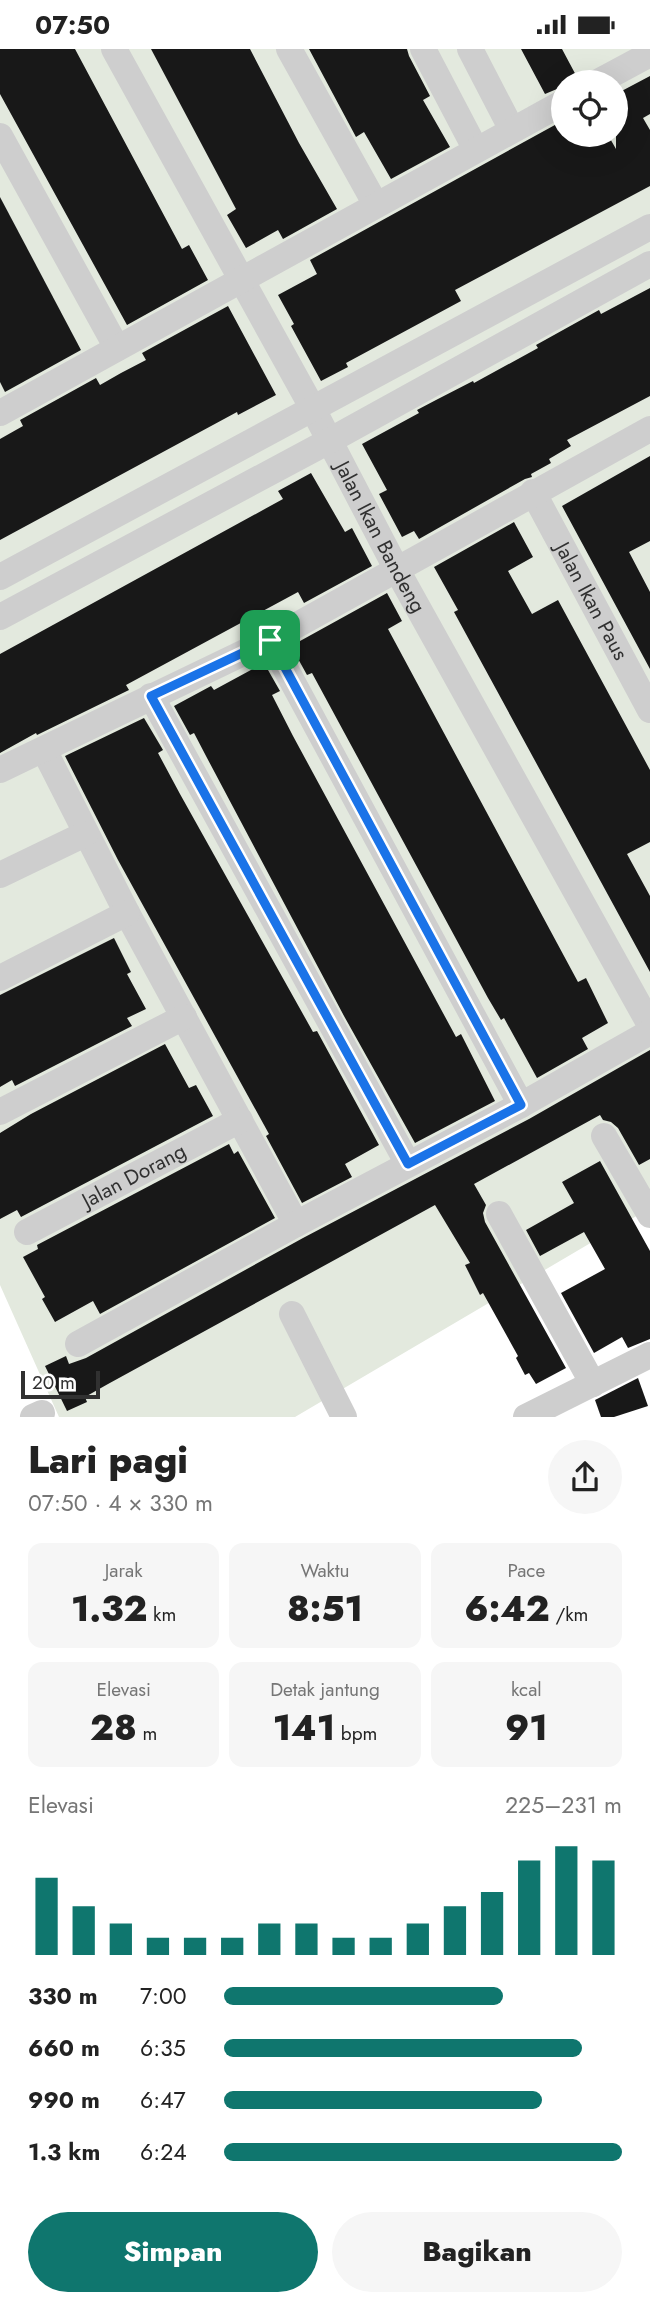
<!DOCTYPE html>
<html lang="id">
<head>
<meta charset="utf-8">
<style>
  body { margin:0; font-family:Jost,sans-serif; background:#f6f6f6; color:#222; height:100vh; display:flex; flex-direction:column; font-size:26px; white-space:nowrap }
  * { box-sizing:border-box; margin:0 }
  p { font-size:23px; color:#767676 }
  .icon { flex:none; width:38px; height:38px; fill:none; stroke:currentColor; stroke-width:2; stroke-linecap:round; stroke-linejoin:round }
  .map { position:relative; height:1368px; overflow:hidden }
  .sheet { display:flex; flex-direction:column; background:#fff; flex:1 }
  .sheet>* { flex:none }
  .buttons { position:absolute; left:551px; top:21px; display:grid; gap:14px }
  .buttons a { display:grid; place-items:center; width:77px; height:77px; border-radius:50%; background:#fff; box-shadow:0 7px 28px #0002; font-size:35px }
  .scale { position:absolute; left:21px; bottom:18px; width:79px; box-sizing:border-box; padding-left:7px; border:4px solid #313131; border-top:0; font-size:19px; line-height:24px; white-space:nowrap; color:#313131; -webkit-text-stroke:5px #fff; paint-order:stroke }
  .pin { position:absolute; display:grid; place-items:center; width:60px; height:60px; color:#fff; margin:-30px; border-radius:14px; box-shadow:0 4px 10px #0006 }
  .round { display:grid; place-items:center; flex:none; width:74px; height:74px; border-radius:37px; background:#f6f6f6 }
  .head { display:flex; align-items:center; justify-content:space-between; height:119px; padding:0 28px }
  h1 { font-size:38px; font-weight:800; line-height:52px }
  .metrics { display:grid; grid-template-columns:repeat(3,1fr); gap:10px; height:119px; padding:7px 28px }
  .metrics div { display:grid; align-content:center; border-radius:14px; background:#f6f6f6; text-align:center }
  .metrics b { font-size:35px; font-weight:800 }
  .metrics small { font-size:19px; font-weight:400 }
  .metrics p { font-size:19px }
  .chart { height:196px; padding:14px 28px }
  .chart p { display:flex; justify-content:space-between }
  .chart svg { width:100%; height:126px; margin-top:7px; stroke:#0f766e; stroke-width:6 }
  .action { display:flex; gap:14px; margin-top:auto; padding:14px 28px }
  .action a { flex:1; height:80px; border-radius:42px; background:#0f766e; color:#fff; font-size:28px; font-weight:800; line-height:80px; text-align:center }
  .action a+a { background:#f6f6f6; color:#222 }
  ul { padding:0 28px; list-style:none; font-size:23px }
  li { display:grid; grid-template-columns:112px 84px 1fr; align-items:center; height:52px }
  li i { height:18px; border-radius:9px; background:#0f766e }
  .status { display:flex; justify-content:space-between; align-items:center; height:49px; padding:0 35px; background:#fff; direction:ltr }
  .status svg { height:19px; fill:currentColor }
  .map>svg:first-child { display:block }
  .green { fill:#e3e9de; fill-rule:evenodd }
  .building { fill:#181818 }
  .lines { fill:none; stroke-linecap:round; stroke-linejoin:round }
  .minor { stroke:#cecece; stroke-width:26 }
  .route-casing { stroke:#fff; stroke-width:14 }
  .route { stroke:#1a73e8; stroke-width:9 }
  .labels { text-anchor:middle; stroke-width:7; stroke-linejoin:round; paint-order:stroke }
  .street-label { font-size:21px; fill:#313131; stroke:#fff }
</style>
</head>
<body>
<div class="status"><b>07:50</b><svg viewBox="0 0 49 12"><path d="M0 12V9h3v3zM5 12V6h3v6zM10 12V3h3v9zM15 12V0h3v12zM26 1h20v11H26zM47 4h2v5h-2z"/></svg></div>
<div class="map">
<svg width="650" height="1368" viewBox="0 0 650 1368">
  <rect width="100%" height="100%" fill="#fff"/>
  <!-- green -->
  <path class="green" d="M0,0H650V1159L295,1368H59L0,1236ZM564,33H616V86H564Z"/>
  <!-- building -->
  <g class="building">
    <path d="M0,0H75L182,200L189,196L208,231L127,276L0,45Z"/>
    <path d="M151,0H250L299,94L337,160L283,190L278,181L246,199L227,166L236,160Z"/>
    <path d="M309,0H407L409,7L430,47L423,51L450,98L391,130L364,83L356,88Z"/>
    <path d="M521,0H562L578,30L573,33H564V37L545,45Z"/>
    <path d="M650,27V65L643,69L650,81V137L455,241L461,252L346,314L348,318L321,332L291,277L294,275L278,246L317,225L310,211L564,71V86H608L616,100V45Z"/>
    <path d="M0,148L81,301L5,343L0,333Z"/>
    <path d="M650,239V347L567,391L571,397L549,410L551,414L531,425L532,428L525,430L419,490L414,482L402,488L379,445L387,441L362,395L419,364L417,361L436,351L473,332L474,334L538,299L536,296L599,261L601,265Z"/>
    <path d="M228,257L276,346L238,366L237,363L0,491V390L23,377L20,371L96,329L100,336L121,324L146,311L142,304Z"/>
    <path d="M650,407V492L629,503L650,543V620L562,457Z"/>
    <path d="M311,424L345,483L352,479L372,517L304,554L298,543L126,636L129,641L37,686L36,684L0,704V605L283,450L278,442Z"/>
    <path d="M514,473L533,508L508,522L532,565L558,551L650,721V793L627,805L650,847V923L454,563L458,561L434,518Z"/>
    <path d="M387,544L402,572L388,580L578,933L586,929L608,974L582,989L588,1000L537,1029L504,969L501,971L488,949L312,624L307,626L291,597Z"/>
    <path d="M264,614L280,642L272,646L293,687L456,988L461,985L495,1052L415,1094L344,967L206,707L194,684L190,686L174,657L211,637L214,641Z"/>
    <path d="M144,669L163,701L158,704L180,745L313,983L317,982L379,1096L345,1115L352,1128L302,1154L266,1087L269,1085L118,811L65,707Z"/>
    <path d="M114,889L131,923L127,925L146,960L127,969L132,977L15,1037L12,1031L0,1038V946Z"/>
    <path d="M165,995L189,1039L196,1036L213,1067L21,1168L17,1161L0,1170V1084L31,1065Z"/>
    <path d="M650,1001V1110L639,1116L618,1079L611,1073L603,1071L600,1066L474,1135L486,1156L483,1164L485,1173L566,1319L536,1335L529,1324L525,1326L516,1309L518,1307L483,1244L480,1246L465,1216L470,1214L435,1156L108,1335L85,1348L87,1353L67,1362L45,1317L66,1307L69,1315L86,1309L303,1189L529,1070Z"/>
    <path d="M229,1095L234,1105L238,1102L275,1169L100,1265L93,1252L55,1273L42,1250L45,1248L23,1208L38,1200L37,1196Z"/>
    <path d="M600,1112L650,1202V1290L628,1299L622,1288L594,1304L561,1244L605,1220L584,1183L540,1207L526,1181L574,1154L562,1133Z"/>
    <path d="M638,1329L648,1357L614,1368H601L595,1351Z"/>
  </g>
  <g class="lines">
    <!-- minor -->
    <g class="minor">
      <path id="s1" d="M114,0L313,360L397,521L650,976"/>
      <path d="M289,0L376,156"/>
      <path d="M423,0L476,101"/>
      <path d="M470,0L512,81"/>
      <path d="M598,33L650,5"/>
      <path d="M0,87L117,299"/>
      <path d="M0,364L564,53"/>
      <path id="s2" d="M533,443L650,661"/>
      <path d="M0,528L650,178"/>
      <path d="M0,568L329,392L650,215"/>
      <path d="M270,591L521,1056"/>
      <path d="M151,647L408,1115"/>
      <path d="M44,701L127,864L296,1175"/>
      <path d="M0,721L270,591L650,380"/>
      <path d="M0,826L85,785"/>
      <path d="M0,929L127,864"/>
      <path d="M0,1063L184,968"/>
      <path d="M604,1087L650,1166"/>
      <path d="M499,1165L593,1335"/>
      <path id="s3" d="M27,1183L240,1071"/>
      <path d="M292,1265L344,1368"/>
      <path d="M78,1295L296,1175L521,1056L650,983"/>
      <path d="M33,1368L42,1364"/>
      <path d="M526,1368L650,1306"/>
    </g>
  </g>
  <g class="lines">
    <!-- route casing -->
    <g class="route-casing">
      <path id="route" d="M270,591L521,1056L408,1115L151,647Z"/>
    </g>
    <!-- route -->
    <use href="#route" class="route"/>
  </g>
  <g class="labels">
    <!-- street labels -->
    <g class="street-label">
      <text dy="7" stroke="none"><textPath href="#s1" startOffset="556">Jalan Ikan Bandeng</textPath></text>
      <text dy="7" stroke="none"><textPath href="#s2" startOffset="124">Jalan Ikan Paus</textPath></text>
      <text dy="7" stroke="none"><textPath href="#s3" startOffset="121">Jalan Dorang</textPath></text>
    </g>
  </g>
</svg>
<div class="buttons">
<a><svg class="icon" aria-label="locate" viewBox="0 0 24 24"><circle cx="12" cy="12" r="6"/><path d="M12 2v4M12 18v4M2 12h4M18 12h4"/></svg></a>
</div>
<div class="scale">20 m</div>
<div class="pin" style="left:270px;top:591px;background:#1e9e55"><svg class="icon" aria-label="arrive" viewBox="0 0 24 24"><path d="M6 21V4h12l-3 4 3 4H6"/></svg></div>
</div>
<section class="sheet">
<div class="head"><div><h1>Lari pagi</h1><p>07:50 · 4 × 330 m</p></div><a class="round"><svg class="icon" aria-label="share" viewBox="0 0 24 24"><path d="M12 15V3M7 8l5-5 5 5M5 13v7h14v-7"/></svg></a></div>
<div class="metrics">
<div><p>Jarak</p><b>1.32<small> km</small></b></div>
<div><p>Waktu</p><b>8:51</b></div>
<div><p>Pace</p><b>6:42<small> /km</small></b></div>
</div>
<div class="metrics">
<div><p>Elevasi</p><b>28<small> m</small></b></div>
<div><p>Detak jantung</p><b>141<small> bpm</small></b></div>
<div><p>kcal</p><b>91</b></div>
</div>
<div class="chart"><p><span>Elevasi</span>225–231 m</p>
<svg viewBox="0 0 160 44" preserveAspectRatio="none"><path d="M5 44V17M15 44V27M25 44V33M35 44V38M45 44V38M55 44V38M65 44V33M75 44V33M85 44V38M95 44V38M105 44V33M115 44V27M125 44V22M135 44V11M145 44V6M155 44V11"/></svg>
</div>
<ul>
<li><b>330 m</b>7:00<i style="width:70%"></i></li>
<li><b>660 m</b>6:35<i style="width:90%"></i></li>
<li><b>990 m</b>6:47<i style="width:80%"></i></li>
<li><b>1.3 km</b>6:24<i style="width:100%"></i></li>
</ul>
<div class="action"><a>Simpan</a><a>Bagikan</a></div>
</section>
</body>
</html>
